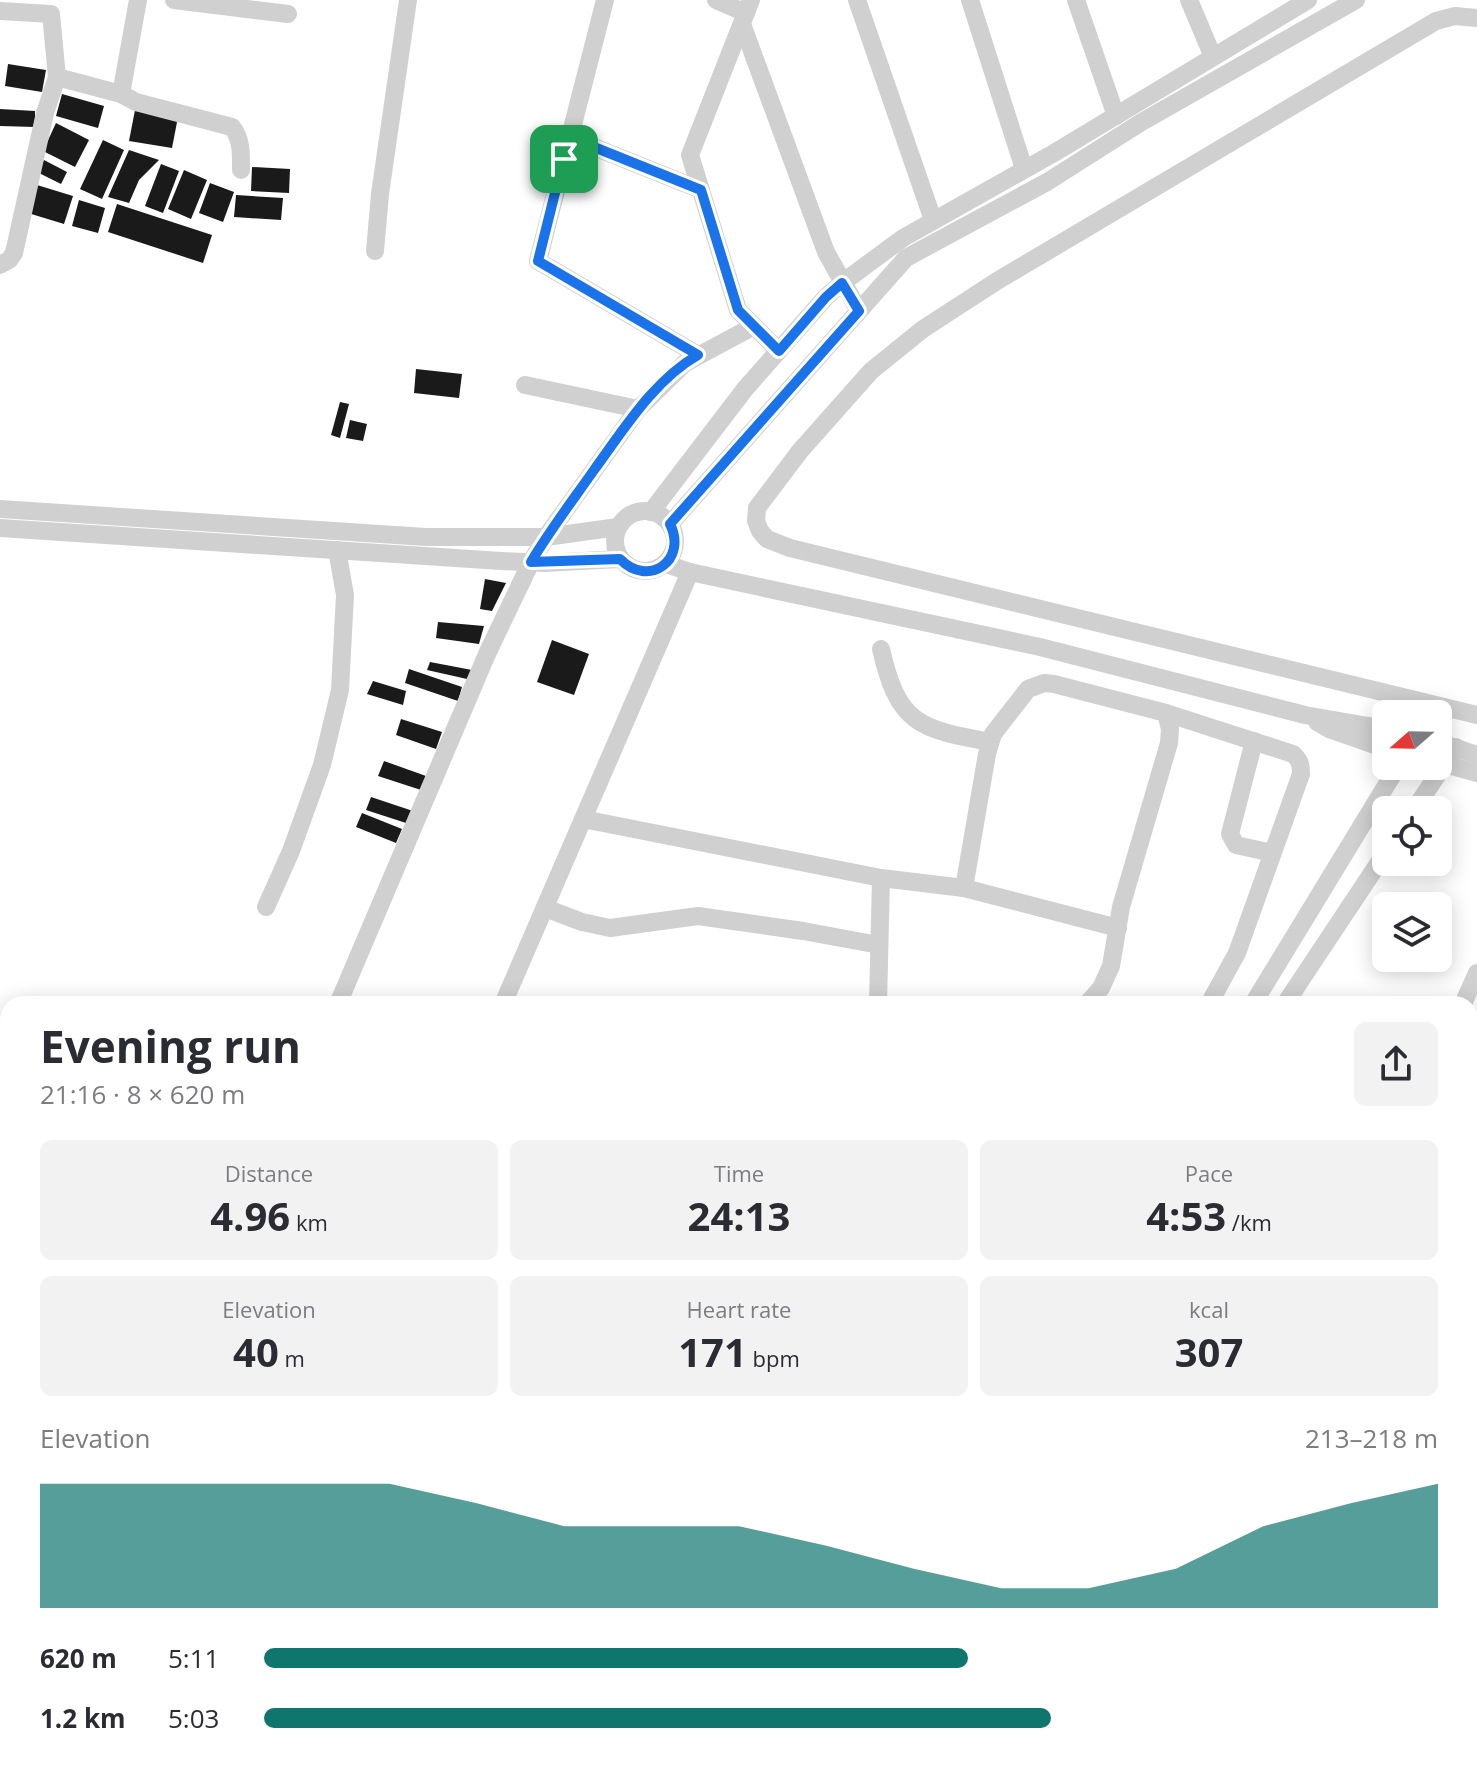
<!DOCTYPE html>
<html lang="en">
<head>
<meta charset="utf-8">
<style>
  body { margin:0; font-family:"Open Sans",sans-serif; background:#f2f2f3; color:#2b2b33; height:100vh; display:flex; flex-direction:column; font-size:30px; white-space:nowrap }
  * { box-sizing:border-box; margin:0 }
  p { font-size:26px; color:#7c7c81 }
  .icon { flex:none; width:44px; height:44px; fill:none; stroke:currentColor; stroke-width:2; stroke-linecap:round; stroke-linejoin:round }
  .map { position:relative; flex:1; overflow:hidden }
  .side { position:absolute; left:0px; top:996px; width:1478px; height:770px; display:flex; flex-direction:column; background:#fff; border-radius:24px 24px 0 0; box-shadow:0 4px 20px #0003 }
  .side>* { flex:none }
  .needle { width:52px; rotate:250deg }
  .buttons { position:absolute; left:1372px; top:700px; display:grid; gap:16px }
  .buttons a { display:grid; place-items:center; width:80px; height:80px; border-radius:12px; background:#fff; box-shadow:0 4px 20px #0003; font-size:40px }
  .pin { position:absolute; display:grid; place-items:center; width:68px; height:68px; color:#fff; margin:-34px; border-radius:16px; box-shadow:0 4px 12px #0006 }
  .round { display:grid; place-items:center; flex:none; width:84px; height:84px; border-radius:12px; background:#f2f2f3 }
  .overview { display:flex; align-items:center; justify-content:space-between; height:136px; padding:0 40px }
  h1 { font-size:44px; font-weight:700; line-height:60px }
  .figures { display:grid; grid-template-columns:repeat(3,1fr); gap:12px; height:136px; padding:8px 40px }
  .figures div { display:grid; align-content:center; border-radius:12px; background:#f2f2f3; text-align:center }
  .figures b { font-size:40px; font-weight:700 }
  .figures small { font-size:22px; font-weight:400 }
  .figures p { font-size:22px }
  .chart { height:224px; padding:16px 40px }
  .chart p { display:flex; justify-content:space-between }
  .chart svg { width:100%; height:144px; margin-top:8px; fill:#0f766e; opacity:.7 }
  ul { padding:0 40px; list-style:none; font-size:26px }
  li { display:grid; grid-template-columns:128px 96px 1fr; align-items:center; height:60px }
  li i { height:20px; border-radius:10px; background:#0f766e }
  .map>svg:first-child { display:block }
  .building { fill:#1a1a1a }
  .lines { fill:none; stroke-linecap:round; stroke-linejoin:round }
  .minor { stroke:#d0d0d0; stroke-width:18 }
  .route-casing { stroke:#fff; stroke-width:16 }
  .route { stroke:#1a73e8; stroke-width:10 }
</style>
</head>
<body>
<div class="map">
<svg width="1477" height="1765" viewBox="0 0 1477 1765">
  <rect width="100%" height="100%" fill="#fff"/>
  <!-- building -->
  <g class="building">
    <path d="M8,64L46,70L42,92L5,86Z"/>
    <path d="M62,94L104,106L98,128L56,116Z"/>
    <path d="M0,109L35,111V127L0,126Z"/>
    <path d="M135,110L178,117L172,148L129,141Z"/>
    <path d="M56,123L89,140L75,167L43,151Z"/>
    <path d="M103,140L124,150L102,199L80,189Z"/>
    <path d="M129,150L159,160L139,180L129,203L108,197Z"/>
    <path d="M44,160L67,172L61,184L37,172Z"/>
    <path d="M161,164L179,171L163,213L145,206Z"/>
    <path d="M252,167L290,169L289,193L251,191Z"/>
    <path d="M184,170L207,180L191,219L168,209Z"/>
    <path d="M210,183L234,192L223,222L199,213Z"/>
    <path d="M37,185L73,196L64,224L28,213Z"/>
    <path d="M236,195L283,198L281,220L234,217Z"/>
    <path d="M79,200L105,208L98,233L72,226Z"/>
    <path d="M117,204L212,235L203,263L108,232Z"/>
    <path d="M416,369L462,374L459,398L414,393Z"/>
    <path d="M340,402L349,404L340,438L331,435Z"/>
    <path d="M350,420L367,424L363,441L346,438Z"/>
    <path d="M485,579L506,583L492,611L480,609Z"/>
    <path d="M438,622L484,626L479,644L436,638Z"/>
    <path d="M552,640L589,654L574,695L537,682Z"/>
    <path d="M430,662L472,670L467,679L427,670Z"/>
    <path d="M409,669L462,687L458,701L405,683Z"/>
    <path d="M373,681L406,691L403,705L367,694Z"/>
    <path d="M401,719L442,732L436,749L396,735Z"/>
    <path d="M384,761L426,776L421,790L378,776Z"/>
    <path d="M371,797L413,811L406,823L366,810Z"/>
    <path d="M362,813L402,829L396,843L356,827Z"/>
    <path d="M7,1285H8V1324L0,1321V1308Z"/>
    <path d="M4,1351L8,1352V1398L0,1395V1362Z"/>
    <path d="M0,1405L8,1408V1434L0,1431Z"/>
    <path d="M0,1436L8,1439L7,1462L0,1460Z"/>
  </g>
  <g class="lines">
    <!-- minor -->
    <g class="minor">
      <path d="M174,0L288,14"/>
      <path d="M605,0L538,261L698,355"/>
      <path d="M716,0L746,13"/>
      <path d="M751,0L690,155L738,310L779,351"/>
      <path d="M857,0L933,220"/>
      <path d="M970,0L1024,169"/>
      <path d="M1076,0L1116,116"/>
      <path d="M1189,0L1213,57"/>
      <path d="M0,11L51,14L57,77L45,113L14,253L9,260L0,265"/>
      <path d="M1477,18L1455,16L1436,21L997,281L923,329L871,371L800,451L757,508L756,521L760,531L767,539L790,548L1477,715"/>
      <path d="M742,24L826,252L859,311"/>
      <path d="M57,77L121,94L138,0"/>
      <path d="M121,94L136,102L232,127C242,140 241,154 241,170"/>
      <path d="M569,137L701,190"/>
      <path d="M375,251L380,194L408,0"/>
      <path d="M525,385L638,409"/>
      <path d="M0,509L426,537H546L618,527"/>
      <circle cx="645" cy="541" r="30"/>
      <path d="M651,512L745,389L826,297L842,283L903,238L1054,153L1308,0"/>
      <path d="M670,524L906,258L1047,182L1140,123L1356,0"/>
      <path d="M0,528L501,561L544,563L620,559"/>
      <path d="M666,564L690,572L1040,647L1305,715L1386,729"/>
      <path d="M881,649C898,724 919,729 990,742"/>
      <path d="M1166,713L1293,754C1300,760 1301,765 1301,774L1237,953L1209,1004"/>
      <path d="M1317,722L1329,729L1386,749"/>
      <path d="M1254,741L1230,834L1236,845L1272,853"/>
      <path d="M1438,742L1477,755"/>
      <path d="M1438,762L1477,773"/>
      <path d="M1414,810L1456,747"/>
      <path d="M583,819L881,878L878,1004"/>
      <path d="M881,878L964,888L1118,928"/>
      <path d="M964,888L987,754L993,734L1028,689L1044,683L1054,684L1166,713L1170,729L1169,743L1121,907L1111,966L1101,988L1087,1004"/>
      <path d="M266,907L291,851L322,765L340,690L345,595L337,550"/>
      <path d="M545,908L582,922L610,928L698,916L803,931L879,945"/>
      <path d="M338,1004L487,654L531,562L546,537L638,409L685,363L754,326"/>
      <path d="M503,1004L690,572"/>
      <path d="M1253,1004L1398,766"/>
      <path d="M1285,1004L1386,852"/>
      <path d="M1463,1004L1477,973"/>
      <path d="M0,1331L8,1332"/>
      <path d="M0,1561L8,1563"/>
      <path d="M0,1591L8,1593"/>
      <path d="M539,1758L561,1765"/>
      <path d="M621,1758L642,1765"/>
      <path d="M771,1758L777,1765"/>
      <path d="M1356,1758L1364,1765"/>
      <path d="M0,1764L8,1737"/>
      <path d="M171,1765L173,1758"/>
      <path d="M655,1765L660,1758"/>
      <path d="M1079,1765L1133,1758"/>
      <path d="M1152,1765L1155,1758"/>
    </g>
  </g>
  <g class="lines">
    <!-- route casing -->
    <g class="route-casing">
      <path id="route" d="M569,137L701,190L738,310L779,351L826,297L842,283L859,311L670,524C688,561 648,588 620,559L531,562C550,530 573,500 594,470C624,429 654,380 698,355L538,261Z"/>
    </g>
    <!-- route -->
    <use href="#route" class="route"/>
  </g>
</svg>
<div class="buttons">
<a><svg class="needle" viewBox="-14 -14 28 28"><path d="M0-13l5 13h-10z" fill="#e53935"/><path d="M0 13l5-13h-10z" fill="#7c7c81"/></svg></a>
<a><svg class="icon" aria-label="locate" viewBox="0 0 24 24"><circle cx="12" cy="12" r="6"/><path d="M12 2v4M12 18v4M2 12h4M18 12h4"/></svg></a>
<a><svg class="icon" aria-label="layers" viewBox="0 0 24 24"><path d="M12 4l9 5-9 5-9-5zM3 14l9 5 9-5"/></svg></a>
</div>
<div class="pin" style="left:564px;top:159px;background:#1e9e55"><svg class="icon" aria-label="arrive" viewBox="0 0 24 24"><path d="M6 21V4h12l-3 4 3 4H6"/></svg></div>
<section class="side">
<div class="overview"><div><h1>Evening run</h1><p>21:16 · 8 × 620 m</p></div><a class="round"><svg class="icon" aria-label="share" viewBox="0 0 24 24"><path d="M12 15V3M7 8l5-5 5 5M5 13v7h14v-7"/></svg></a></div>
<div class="figures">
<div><p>Distance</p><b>4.96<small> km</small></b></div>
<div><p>Time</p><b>24:13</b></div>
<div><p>Pace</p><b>4:53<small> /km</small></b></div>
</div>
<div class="figures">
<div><p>Elevation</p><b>40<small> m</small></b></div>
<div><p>Heart rate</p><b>171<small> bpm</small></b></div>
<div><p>kcal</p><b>307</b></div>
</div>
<div class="chart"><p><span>Elevation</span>213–218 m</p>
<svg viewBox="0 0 160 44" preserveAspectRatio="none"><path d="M0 44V6L10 6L20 6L30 6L40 6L50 12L60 19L70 19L80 19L90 25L100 32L110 38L120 38L130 32L140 19L150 12L160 6V44z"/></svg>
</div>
<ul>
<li><b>620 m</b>5:11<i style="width:60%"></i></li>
<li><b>1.2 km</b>5:03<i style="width:67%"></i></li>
</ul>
</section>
</div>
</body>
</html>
